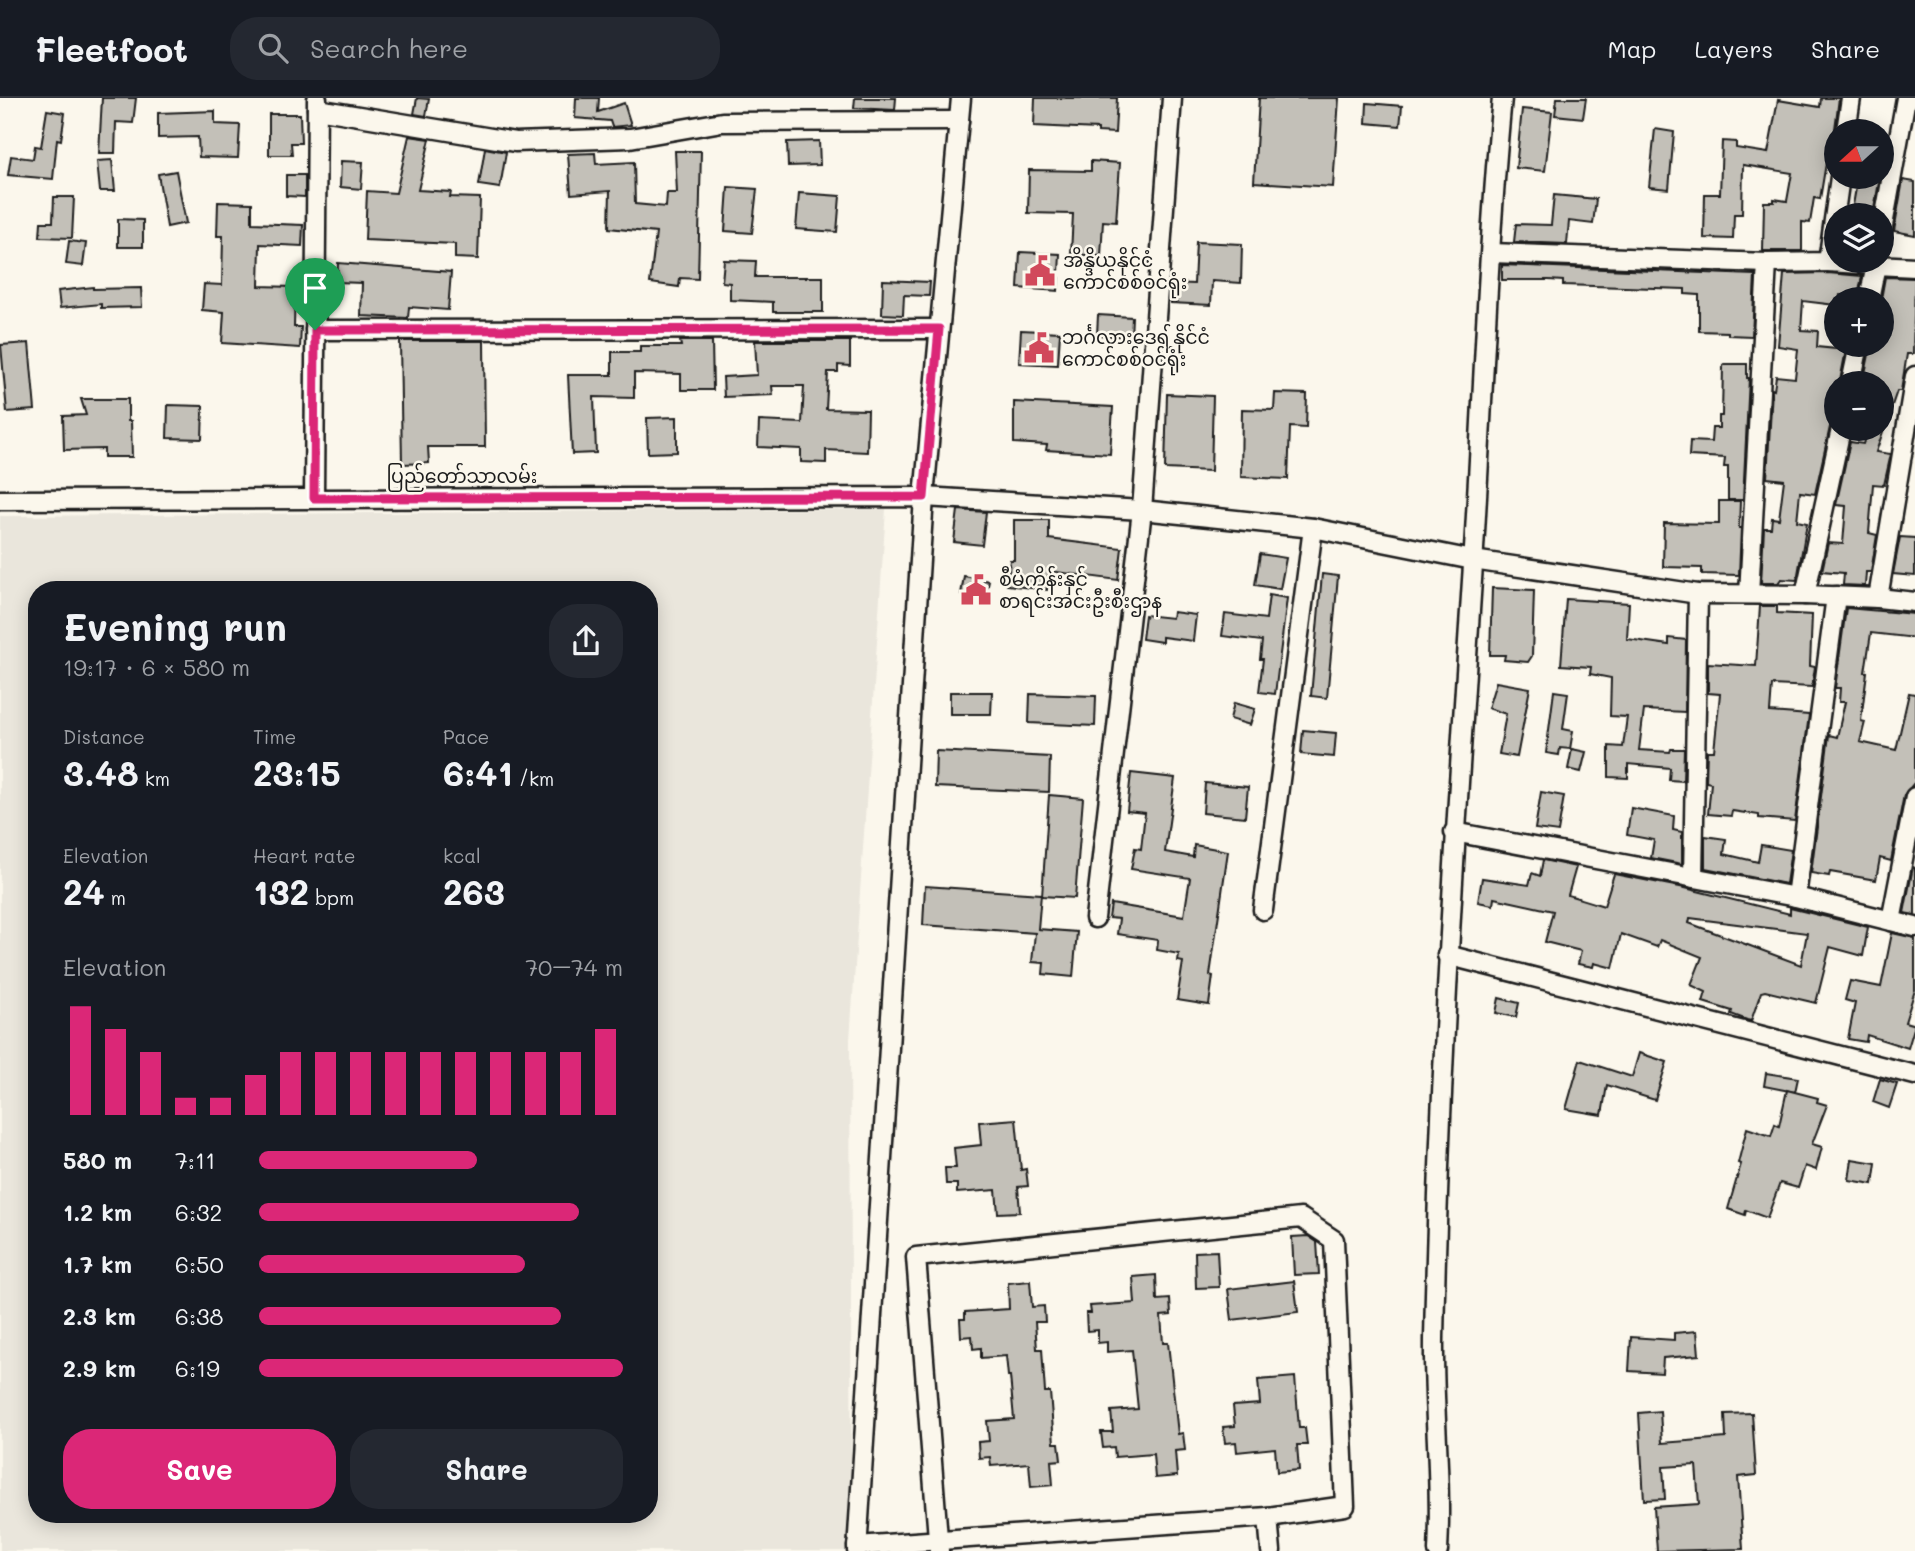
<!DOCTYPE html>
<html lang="en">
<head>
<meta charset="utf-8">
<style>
  body { margin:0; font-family:Mali,"Noto Sans Myanmar",sans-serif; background:#242831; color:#f1f3f6; height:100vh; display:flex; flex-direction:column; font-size:26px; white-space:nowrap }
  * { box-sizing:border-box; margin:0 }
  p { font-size:23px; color:#9ea1a6 }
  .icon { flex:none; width:38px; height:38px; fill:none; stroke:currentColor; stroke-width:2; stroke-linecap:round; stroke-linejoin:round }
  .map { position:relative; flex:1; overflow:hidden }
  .sheet { position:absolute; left:28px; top:483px; width:630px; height:942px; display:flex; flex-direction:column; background:#171b24; border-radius:28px; box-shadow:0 4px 18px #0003 }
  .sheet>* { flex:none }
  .needle { width:46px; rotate:249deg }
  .fabs { position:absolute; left:1824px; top:21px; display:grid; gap:14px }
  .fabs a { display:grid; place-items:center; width:70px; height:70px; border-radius:50%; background:#171b24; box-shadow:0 4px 18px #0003; font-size:35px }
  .pin { position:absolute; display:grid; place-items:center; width:60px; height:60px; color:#fff; margin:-72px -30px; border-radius:50% 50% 50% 0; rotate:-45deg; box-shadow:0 0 7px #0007 }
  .pin .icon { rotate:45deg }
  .round { display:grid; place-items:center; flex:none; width:74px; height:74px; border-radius:28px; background:#242831 }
  .summary { display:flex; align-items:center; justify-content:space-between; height:119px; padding:0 35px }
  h1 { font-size:38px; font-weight:700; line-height:52px }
  .stats { display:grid; grid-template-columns:repeat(3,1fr); gap:10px; height:119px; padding:7px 35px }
  .stats div { display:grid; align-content:center }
  .stats b { font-size:35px; font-weight:700 }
  .stats small { font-size:19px; font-weight:400 }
  .stats p { font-size:19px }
  .chart { height:196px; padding:14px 35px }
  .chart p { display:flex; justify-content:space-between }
  .chart svg { width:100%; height:126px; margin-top:7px; stroke:#db2777; stroke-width:6 }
  .action { display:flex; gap:14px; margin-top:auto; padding:14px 35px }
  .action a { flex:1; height:80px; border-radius:28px; background:#db2777; color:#fff; font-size:28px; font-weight:700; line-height:80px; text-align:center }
  .action a+a { background:#242831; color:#f1f3f6 }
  ul { padding:0 35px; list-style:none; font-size:23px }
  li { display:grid; grid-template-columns:112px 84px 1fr; align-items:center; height:52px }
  li i { height:18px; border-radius:9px; background:#db2777 }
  header { display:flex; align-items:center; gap:42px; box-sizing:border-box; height:98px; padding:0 35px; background:#171b24; border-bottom:2px solid #363941 }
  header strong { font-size:33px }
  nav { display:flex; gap:38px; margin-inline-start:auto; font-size:24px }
  .search { width:490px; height:63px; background:#242831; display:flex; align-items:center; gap:18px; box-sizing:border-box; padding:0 24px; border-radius:28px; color:#9ea1a6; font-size:26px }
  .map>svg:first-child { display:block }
  .built { fill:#eae6dc; fill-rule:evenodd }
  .building { fill:#c3c0b8; stroke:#1c1c1c; stroke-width:2; fill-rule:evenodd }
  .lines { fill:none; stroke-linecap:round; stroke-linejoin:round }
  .minor-casing { stroke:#1c1c1c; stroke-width:23 }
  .minor { stroke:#fbf7ec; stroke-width:18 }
  .route-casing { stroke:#fff; stroke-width:14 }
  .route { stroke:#db2777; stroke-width:9 }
  .labels { text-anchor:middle; stroke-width:5; stroke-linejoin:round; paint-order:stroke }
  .poi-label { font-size:19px; fill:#1c1c1c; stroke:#fbf7ec; text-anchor:start }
  .street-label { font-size:19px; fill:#1c1c1c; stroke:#fbf7ec }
</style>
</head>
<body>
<header>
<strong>Fleetfoot</strong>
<div class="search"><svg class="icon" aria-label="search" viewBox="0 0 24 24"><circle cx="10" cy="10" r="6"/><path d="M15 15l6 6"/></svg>Search here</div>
<nav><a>Map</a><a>Layers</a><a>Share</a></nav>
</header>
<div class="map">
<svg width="1915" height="1453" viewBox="0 0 1915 1453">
  <rect width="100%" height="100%" fill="#fbf7ec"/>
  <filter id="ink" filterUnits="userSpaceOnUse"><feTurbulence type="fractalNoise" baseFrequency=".0143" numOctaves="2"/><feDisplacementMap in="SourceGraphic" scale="14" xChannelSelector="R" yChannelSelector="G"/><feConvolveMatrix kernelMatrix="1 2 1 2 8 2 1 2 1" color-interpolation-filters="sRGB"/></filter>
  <g filter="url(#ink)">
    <!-- built -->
    <path class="built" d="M886,411L850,942L852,1453H0V418ZM37,492H649V1416H37Z"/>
    <!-- building -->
    <g class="building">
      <path d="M102,0H136L133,25L116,24L115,55H99Z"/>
      <path d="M417,0L429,1L426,18L414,16Z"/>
      <path d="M576,0H599L598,14L624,5L631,27L612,29L610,23L575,20Z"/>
      <path d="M855,0H896L895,12L854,10Z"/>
      <path d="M1035,0H1117L1115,35L1098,34V31L1034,28Z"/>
      <path d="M1259,0H1339L1333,89L1254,84Z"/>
      <path d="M1557,0H1586L1583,20L1555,17Z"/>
      <path d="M1821,0H1839L1835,31L1836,57L1834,67L1826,65L1820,101L1814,100L1810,125L1802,124V153H1763L1764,104H1774V101L1787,103L1792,75L1743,67L1742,116H1734L1733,141L1704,140L1705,96H1720L1722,43L1736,44V50L1768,55L1778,2L1820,9Z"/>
      <path d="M1367,5L1402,8L1400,28L1366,25Z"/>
      <path d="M1522,11L1552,14L1545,73L1516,70Z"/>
      <path d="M47,12L65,15L61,42L57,41L53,81L8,77L11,58L33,61L35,48L41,49Z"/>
      <path d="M215,13V26L240,27L238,60L199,59L198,39L158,40V15Z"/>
      <path d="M269,16H300L301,45H291L292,57H269Z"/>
      <path d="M1655,31L1674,34L1669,91L1649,89Z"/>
      <path d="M409,38L430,41L418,92L451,94L450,99L480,100L478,161L455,160V146L365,142L367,93L396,95Z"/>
      <path d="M819,43L820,67L788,68L787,44Z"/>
      <path d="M485,50L506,54L500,90L479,87Z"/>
      <path d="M675,53H701L698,181L680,180L679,189L650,185L656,135L609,130L610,93L571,96L568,56L595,55L596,66L634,64L635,106L666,109L667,95H677Z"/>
      <path d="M112,62L115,93H100L97,63Z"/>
      <path d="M341,63L363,64L361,91L340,89Z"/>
      <path d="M1091,63L1120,65L1116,124L1103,123L1101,158L1071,156L1073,116L1028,115L1029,72L1091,73Z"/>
      <path d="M176,73L186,125L167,129L158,76Z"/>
      <path d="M286,77H305V99L286,98Z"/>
      <path d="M1858,79H1880L1874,111L1853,107Z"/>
      <path d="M1903,82L1915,84V137L1894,133Z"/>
      <path d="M728,89L757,91L752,135L725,133Z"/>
      <path d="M799,95L840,98L837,134L796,131Z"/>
      <path d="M1554,97L1596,101L1593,126L1569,123L1567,146L1514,144L1516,126L1551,127Z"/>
      <path d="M54,99H74L72,140L40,139L41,124H53Z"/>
      <path d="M218,104L252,105V125L303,127L302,148L260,146L259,188L295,189L294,229H301L300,250L222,245L224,214L202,212L204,186L222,187L223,138H217Z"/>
      <path d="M118,121L143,122V149H118Z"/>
      <path d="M69,143L86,145L83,168L66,166Z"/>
      <path d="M1196,144L1242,146L1241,185L1212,183L1211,207L1171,205L1172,185L1194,186Z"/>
      <path d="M1020,154L1060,156L1058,193L1018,190Z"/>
      <path d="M724,162L756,163L755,179H823V214H773V204L730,202V185L722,184Z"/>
      <path d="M338,165L451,174L448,212L409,209L408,220L361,218L362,185L337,184Z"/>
      <path d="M1502,167L1755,177L1752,238L1728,237V234L1699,233V197L1685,196V191L1563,187V183L1549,182H1502Z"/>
      <path d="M1828,175L1862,178L1858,199L1840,197L1839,201H1836V207L1803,203L1801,232L1818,233L1817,249L1846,252L1840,283H1836L1835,322L1830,329L1815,396L1800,394L1797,423L1807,425L1797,482L1781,481L1778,485H1761L1764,430H1771L1772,420L1779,421L1784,382L1767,380L1772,291L1774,292L1776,278L1795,280L1798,251L1778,248L1784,176Z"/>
      <path d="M1885,179L1915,180L1913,256H1907L1901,293H1897L1876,354L1891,356L1884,387L1873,386L1869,435L1877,437L1871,474H1866L1865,488L1843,487L1844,475L1822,473L1828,445L1843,446L1846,408L1836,407L1850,344L1863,346L1868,331H1884L1881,330V285H1863L1871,247H1881V201Z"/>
      <path d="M883,182L930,184L929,198L904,197L903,217L882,216Z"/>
      <path d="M93,189V191L141,190L142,209L101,210V206L60,210L58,193Z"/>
      <path d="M1098,217L1132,219L1131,239L1097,237Z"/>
      <path d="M1021,232L1060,234L1058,267L1019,265Z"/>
      <path d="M400,243H484L485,349H428L429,365L402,366Z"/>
      <path d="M680,243H712L713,292H681V276L634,275V300L594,299L596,355L572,356L568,277H612V254H640V248H681Z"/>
      <path d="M755,243H850V268L838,267V274H828L826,311L868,312L867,354L826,352V365L801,364V351L758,349L759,323L802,325L804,288H772L773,297L724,299L723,279L757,277Z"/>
      <path d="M29,245L35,312L7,314L1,247Z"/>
      <path d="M1725,266H1747V280H1749L1743,402H1728V369H1724L1725,360L1689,358L1690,343L1711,344L1712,330H1719V318H1722L1723,268Z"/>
      <path d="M1275,295L1307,296L1306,330L1290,329L1288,381L1241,379L1242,311L1274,312Z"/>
      <path d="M1167,296L1213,298L1211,373L1165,371Z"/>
      <path d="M81,301H128V323H131L132,359H104V351L64,352L63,318L86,317Z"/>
      <path d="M1014,304L1113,309L1110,356L1046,352L1047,347L1014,345Z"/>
      <path d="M168,307L203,308L202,341L167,340Z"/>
      <path d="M677,319V354L648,355L647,320Z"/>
      <path d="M1719,403H1740L1739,430H1741L1739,477L1702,476V470L1663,469L1664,425L1719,426Z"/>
      <path d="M958,412L986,414L982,447L954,444Z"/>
      <path d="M1014,422H1049V441L1122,450L1118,482L1049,473L1047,492L1007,487L1010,462H1014Z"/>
      <path d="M1900,439L1915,440V478L1893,476Z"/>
      <path d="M1260,456L1286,460L1280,491L1255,487Z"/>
      <path d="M1322,476L1338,478L1327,600L1311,598Z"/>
      <path d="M964,478L989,483L985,501L961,496Z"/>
      <path d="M1492,490L1534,492L1532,558L1528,564L1504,562L1505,557H1490Z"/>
      <path d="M1269,497L1287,500L1275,596L1259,594L1263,561H1260L1262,543L1222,538L1225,516L1266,521Z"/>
      <path d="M1566,501L1629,505L1627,541L1669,547V540L1686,542L1685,614L1644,612L1639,652L1670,654L1671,651H1684L1683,683L1669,682L1670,670L1628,666V680L1609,679V648L1623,649L1627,619L1610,618L1611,580L1590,576L1591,569L1561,567Z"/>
      <path d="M1760,508H1777V515L1812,517L1810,568L1815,569L1812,589L1772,587L1770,614L1809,617L1795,723L1759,720V717L1732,713L1731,718L1708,716L1711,685L1706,684L1707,653H1714L1720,596L1708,595V565L1756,568Z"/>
      <path d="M1846,510L1915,516V540L1871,535L1865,574H1867L1861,623L1865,624L1860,644L1896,652L1909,595L1915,596V684L1904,697L1891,763L1880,760L1876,782L1830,774L1829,778L1811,775L1829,637L1837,639L1845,604H1839L1840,590H1835Z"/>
      <path d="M1173,514L1196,517L1193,543L1162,539V544L1142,541L1145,517L1172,520Z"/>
      <path d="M1496,584L1530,590L1517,659L1499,656L1506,616L1488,610Z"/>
      <path d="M1554,593L1568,595L1563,631L1573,633L1570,651L1560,650L1559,657L1546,655Z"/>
      <path d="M950,594H992L991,616H950Z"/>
      <path d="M1030,596L1096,598L1095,628L1029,625Z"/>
      <path d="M1234,605L1255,611L1250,627L1230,621Z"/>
      <path d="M1303,632L1336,635L1334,659L1301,656Z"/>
      <path d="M1572,651L1586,654L1581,674L1568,671Z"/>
      <path d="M936,653L1050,659L1049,694L935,689Z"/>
      <path d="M1131,675L1175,680L1165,754L1193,759L1194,747L1228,753L1210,877L1213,878L1209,907L1177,902L1183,864L1178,863L1179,856L1157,852L1158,842L1117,836L1119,821L1109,820L1111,806L1184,818L1190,780L1131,771L1135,750L1141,751L1145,715L1127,713Z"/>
      <path d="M1205,685L1248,689L1245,719L1203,715Z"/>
      <path d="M1541,694L1564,698L1558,734L1535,731Z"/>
      <path d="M1049,697L1083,700L1075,800L1042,798Z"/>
      <path d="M1631,710L1674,718L1673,732L1682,734V766L1651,760L1654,742L1627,737Z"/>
      <path d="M1705,738L1726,741L1724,756L1758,764L1761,747L1791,752L1786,786L1705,770Z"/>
      <path d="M1543,762L1576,769L1568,797L1604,808L1614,776L1685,790L1790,816V810L1868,829L1863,858L1830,849L1816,905L1765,893L1761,894L1751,923L1747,922L1731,916L1732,913L1703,904L1706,894L1691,887L1702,859L1660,842L1657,849L1621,836L1613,870L1594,865L1593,869L1578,866L1581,853L1545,844L1553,813L1494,800L1493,807L1478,804L1482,780L1529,787L1532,775L1540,778ZM1690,820L1807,835L1801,867L1689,825Z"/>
      <path d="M1913,769L1915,770V817L1904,815Z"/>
      <path d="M925,788L1041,796L1038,831L1077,834L1073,879L1043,876L1044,865L1032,864L1035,835L923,827Z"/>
      <path d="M1892,835L1915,840V892L1905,924L1915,927L1908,950L1867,937L1866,944L1848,941L1855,905L1845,902L1850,883L1881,889Z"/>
      <path d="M1499,900L1519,905L1516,919L1496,915Z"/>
      <path d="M1639,955L1667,964L1655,1002L1607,987L1602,1017L1566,1011L1580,962L1632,979Z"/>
      <path d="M1766,975L1798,980L1795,994L1764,988Z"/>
      <path d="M1880,981L1897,986L1889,1010L1873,1004Z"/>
      <path d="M1787,992L1818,1000L1817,1004L1827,1007L1812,1046L1822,1049L1816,1072L1805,1068L1798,1090L1780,1085L1767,1120L1746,1112L1745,1117L1728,1111L1741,1066L1738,1065L1747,1030L1771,1038L1775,1026L1779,1028Z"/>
      <path d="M1016,1021L1021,1072L1026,1071L1028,1088L1018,1089L1020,1114L998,1115L996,1092L957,1095V1086H946L945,1070H956L954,1050L981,1047L979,1024Z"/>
      <path d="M1852,1061L1876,1065L1873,1086L1849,1082Z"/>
      <path d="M1308,1138L1317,1144L1319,1176L1294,1177L1292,1139Z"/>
      <path d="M1217,1153L1219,1189L1196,1190L1195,1154Z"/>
      <path d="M1156,1177L1157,1202L1170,1201L1171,1217L1161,1218L1163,1245H1168L1178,1336L1183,1335L1185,1352L1175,1353L1177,1378L1155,1380L1153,1356L1115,1359L1114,1349L1103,1350L1101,1334H1113L1111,1313L1138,1311L1132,1252L1107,1254V1244L1098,1245V1232L1087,1233L1086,1215H1091L1090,1208L1135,1205L1133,1179Z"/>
      <path d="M1030,1183L1032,1209L1044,1208L1045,1224H1035L1037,1251H1042L1045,1294H1050L1054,1345H1059L1061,1362L1051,1363L1053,1387L1031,1389L1029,1365L991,1368L990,1359L979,1360L978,1344L989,1343L987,1323L1014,1321L1010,1278H1008L1006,1258L981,1260V1250L973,1251L972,1238L961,1239L960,1221H965V1214L1009,1211L1008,1185Z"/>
      <path d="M1294,1183L1298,1214L1232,1222L1228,1191Z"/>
      <path d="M1697,1233L1699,1257L1663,1260L1662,1275L1629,1273L1631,1239L1674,1242V1235Z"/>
      <path d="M1295,1279L1299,1330H1305L1307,1347H1297L1299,1372L1277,1374L1275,1350L1237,1354L1236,1344L1225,1345L1223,1329L1235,1328L1233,1308L1260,1306L1258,1282Z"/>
      <path d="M1660,1313L1662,1345L1726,1340L1725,1316L1752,1315L1756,1377L1738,1379L1743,1451L1657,1453L1654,1409L1699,1406L1696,1367L1663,1369L1665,1401L1644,1402L1639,1315Z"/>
    </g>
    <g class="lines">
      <!-- minor casing -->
      <g class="minor-casing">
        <g id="minor">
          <path d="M317,11L515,44L630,40L722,24L959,23"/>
          <path d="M1846,33L1851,0"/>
          <path d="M1881,139L1906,0"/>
          <path d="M1491,155L1767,165L1828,164L1840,79"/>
          <path d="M1828,164L1876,167L1877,163"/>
          <path d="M1869,201L1876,167L1915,169"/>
          <path d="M315,232L939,231"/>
          <path d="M1851,285L1859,247"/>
          <path d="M314,400L317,1"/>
          <path d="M0,402L924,399L1142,412L1313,430L1473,462L1698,496L1805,497L1878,500L1915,504"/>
          <path d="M1749,496L1767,165"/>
          <path d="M1805,497L1841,331"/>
          <path d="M1878,500L1915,278"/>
          <path d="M1454,734L1796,799L1915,829"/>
          <path d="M1693,780L1698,496"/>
          <path d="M1796,799L1836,498"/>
          <path d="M1263,812L1313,430"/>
          <path d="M1095,820L1142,412L1172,0"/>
          <path d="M1891,823L1915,699"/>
          <path d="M1447,857L1915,977"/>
          <path d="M857,1448L1268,1419"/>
          <path d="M857,1453L924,399L961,0"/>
          <path d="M939,1453L916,1159L1301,1120L1334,1142L1345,1408L1268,1419L1271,1453"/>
          <path d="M1438,1453C1442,1382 1433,1312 1434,1241C1439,983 1456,725 1473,467C1483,311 1487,155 1502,0"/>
        </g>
      </g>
      <!-- minor -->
      <use href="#minor" class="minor"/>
    </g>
  </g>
  <g class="lines" filter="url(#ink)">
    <!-- route casing -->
    <g class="route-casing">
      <path id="route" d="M939,231L924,399L314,400L315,232Z"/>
    </g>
    <!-- route -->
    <use href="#route" class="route"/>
  </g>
  <!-- icons -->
  <defs>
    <g id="civic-bare" transform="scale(2.415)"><path d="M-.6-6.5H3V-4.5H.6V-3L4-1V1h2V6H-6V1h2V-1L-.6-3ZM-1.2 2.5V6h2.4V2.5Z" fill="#d1495b" stroke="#fbf7ec" stroke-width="2.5" paint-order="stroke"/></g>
  </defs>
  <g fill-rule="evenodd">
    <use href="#civic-bare" x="1040" y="173"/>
    <use href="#civic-bare" x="1039" y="250"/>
    <use href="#civic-bare" x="976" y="492"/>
  </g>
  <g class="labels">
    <!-- poi labels -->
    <g class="poi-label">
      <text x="1063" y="169">အိန္ဒိယနိုင်ငံ<tspan x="1063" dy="22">ကောင်စစ်ဝင်ရုံး</tspan></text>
      <text x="1062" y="246">ဘင်္ဂလားဒေရှ့်နိုင်ငံ<tspan x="1062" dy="22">ကောင်စစ်ဝင်ရုံး</tspan></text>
      <text x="999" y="488">စီမံကိန်းနှင့်<tspan x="999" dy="22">စာရင်းအင်းဦးစီးဌာန</tspan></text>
    </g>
    <!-- street labels -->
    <g class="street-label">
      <text x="462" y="385">ပြည်တော်သာလမ်း</text>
    </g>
  </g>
</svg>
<div class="fabs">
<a><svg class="needle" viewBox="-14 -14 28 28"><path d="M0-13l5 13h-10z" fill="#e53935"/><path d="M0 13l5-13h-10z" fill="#9ea1a6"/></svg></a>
<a><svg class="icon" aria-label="layers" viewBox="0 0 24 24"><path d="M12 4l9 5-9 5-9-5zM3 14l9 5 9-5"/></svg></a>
<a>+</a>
<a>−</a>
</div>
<div class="pin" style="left:315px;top:232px;background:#1e9e55"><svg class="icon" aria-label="arrive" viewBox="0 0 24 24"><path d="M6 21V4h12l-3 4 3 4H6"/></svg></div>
<section class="sheet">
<div class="summary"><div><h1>Evening run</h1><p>19:17 · 6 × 580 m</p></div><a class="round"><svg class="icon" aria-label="share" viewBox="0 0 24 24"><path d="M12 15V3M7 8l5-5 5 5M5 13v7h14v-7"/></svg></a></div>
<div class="stats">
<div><p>Distance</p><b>3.48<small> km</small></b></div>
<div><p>Time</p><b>23:15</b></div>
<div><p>Pace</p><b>6:41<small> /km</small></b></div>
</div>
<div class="stats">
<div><p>Elevation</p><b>24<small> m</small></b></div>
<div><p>Heart rate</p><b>132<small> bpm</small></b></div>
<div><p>kcal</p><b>263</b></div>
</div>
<div class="chart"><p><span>Elevation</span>70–74 m</p>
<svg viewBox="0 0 160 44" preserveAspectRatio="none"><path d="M5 44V6M15 44V14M25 44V22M35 44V38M45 44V38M55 44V30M65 44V22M75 44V22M85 44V22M95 44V22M105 44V22M115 44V22M125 44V22M135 44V22M145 44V22M155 44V14"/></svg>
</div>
<ul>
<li><b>580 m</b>7:11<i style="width:60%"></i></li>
<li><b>1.2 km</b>6:32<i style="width:88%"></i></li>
<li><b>1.7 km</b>6:50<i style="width:73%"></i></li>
<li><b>2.3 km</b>6:38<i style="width:83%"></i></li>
<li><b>2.9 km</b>6:19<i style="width:100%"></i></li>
</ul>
<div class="action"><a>Save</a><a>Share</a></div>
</section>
</div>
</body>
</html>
